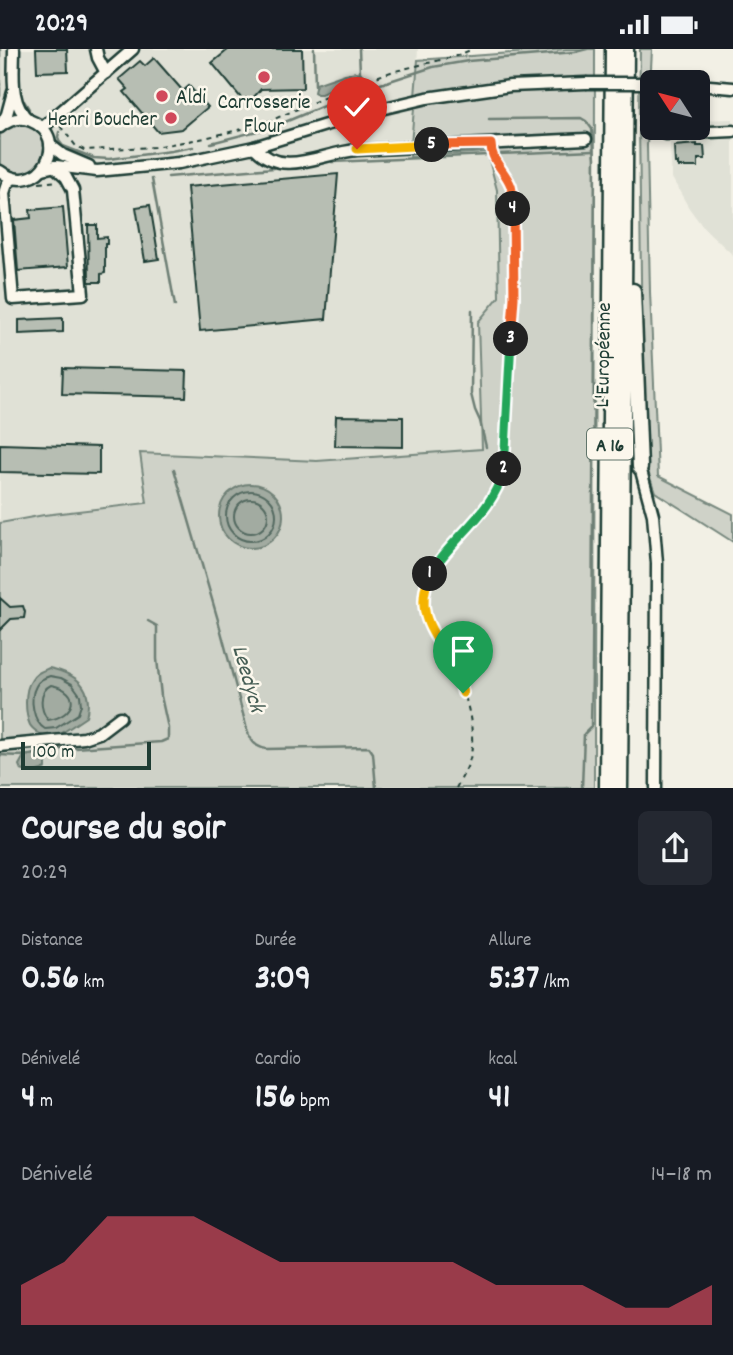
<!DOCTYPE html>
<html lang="fr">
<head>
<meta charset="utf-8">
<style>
  body { margin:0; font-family:Dekko,sans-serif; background:#242831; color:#f1f3f6; height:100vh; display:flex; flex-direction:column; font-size:26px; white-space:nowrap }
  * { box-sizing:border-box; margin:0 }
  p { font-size:23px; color:#9ea1a6 }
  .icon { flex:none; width:38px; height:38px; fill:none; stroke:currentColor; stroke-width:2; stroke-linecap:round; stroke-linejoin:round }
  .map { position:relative; height:739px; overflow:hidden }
  .side { display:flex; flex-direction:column; background:#171b24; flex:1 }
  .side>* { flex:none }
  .needle { width:46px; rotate:306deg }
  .buttons { position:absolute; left:640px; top:21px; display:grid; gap:14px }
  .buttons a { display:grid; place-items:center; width:70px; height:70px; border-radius:10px; background:#171b24; box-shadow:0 4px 10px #0003; font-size:35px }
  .scale { position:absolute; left:21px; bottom:18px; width:130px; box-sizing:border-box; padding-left:7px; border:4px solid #1f3d34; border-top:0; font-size:19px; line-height:24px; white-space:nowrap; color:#1f3d34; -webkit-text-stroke:5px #fbf7ec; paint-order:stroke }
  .pin { position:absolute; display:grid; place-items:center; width:60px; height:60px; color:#fff; margin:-72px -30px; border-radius:50% 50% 50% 0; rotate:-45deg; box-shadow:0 0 7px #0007 }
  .pin .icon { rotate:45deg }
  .km { position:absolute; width:35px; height:35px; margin:-18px; border-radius:50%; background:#222; color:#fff; font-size:19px; line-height:35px; text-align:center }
  .round { display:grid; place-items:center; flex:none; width:74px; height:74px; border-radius:10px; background:#242831 }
  .head { display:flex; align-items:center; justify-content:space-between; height:119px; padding:0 21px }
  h1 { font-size:38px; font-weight:700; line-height:52px }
  .figures { display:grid; grid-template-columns:repeat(3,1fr); gap:10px; height:119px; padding:7px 21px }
  .figures div { display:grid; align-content:center }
  .figures b { font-size:35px; font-weight:700 }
  .figures small { font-size:19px; font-weight:400 }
  .figures p { font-size:19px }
  .chart { height:196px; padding:14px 21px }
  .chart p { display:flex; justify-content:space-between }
  .chart svg { width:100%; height:126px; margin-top:7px; fill:#d1495b; opacity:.7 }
  .status { display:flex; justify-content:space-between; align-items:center; height:49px; padding:0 35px; background:#171b24; direction:ltr }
  .status svg { height:19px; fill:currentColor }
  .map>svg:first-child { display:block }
  .built { fill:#e0e1d6 }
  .green { fill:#cfd2c8; stroke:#77887e; stroke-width:2 }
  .water { fill:#a2aba1; stroke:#6e7f75; stroke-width:2 }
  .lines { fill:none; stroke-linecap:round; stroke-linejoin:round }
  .shore { stroke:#536960; stroke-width:2 }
  .stream { stroke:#6e7f75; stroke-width:2.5 }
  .building { fill:#b7beb3; stroke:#1f3d34; stroke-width:2 }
  .minor-casing { stroke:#1f3d34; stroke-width:15 }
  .highway-casing { stroke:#1f3d34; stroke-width:19 }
  .path { stroke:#1f3d34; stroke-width:2; stroke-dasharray:5 5; stroke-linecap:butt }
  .minor { stroke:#fbf7ec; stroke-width:10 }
  .highway { stroke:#fbf7ec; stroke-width:14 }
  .minor-bridge-casing { stroke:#1f3d34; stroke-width:15; stroke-linecap:butt }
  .minor-bridge { stroke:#fbf7ec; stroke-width:10 }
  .split-1-casing { stroke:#fff; stroke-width:14 }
  .split-2-casing { stroke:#fff; stroke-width:14 }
  .split-3-casing { stroke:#fff; stroke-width:14 }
  .split-4-casing { stroke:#fff; stroke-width:14 }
  .split-5-casing { stroke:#fff; stroke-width:14 }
  .split-6-casing { stroke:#fff; stroke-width:14 }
  .split-1 { stroke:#f5b400; stroke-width:9 }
  .split-2 { stroke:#22a559; stroke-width:9 }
  .split-3 { stroke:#22a559; stroke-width:9 }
  .split-4 { stroke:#f0652b; stroke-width:9 }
  .split-5 { stroke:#f0652b; stroke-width:9 }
  .split-6 { stroke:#f5b400; stroke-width:9 }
  .poi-dot { fill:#d1495b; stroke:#fbf7ec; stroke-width:2.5 }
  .labels { text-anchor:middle; stroke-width:5; stroke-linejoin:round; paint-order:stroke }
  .shield { fill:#fbf7ec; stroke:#61756b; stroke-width:2 }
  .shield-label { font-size:19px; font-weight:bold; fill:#1f3d34 }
  .poi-label { font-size:21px; fill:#1f3d34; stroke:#fbf7ec; text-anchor:start }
  .street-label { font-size:21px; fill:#1f3d34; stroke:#fbf7ec }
  .water-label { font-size:23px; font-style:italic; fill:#465e55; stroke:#fbf7ec }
</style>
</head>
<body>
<div class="status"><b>20:29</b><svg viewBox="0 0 49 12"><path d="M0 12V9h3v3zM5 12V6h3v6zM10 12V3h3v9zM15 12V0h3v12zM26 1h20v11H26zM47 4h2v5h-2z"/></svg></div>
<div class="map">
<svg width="733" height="739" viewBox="0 0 733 739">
  <rect width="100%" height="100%" fill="#f2f0e5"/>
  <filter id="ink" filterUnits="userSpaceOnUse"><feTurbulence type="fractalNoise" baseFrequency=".0143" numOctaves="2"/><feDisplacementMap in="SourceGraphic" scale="14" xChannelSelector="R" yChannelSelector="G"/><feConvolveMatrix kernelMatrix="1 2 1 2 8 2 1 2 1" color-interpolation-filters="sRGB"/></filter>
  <g filter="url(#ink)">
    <!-- built -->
    <g class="built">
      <path d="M0,0H418L411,107L488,103L497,141L499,248L478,273L483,400L317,412L140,405L148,454L44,466L0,474Z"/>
      <path d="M733,70V206L703,178L689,159L672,129L670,98V79H698V71Z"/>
    </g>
    <!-- green -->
    <g class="green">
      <path d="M566,0H595L594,739H0V474L44,466L147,454L140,404L317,412L482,400L478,273L499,248L497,141L487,103L410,108L418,11Z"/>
      <path d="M640,0H652L647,97L650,243L658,427L733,465V493L655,443L646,417L643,387L639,72Z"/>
      <path d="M16,75C71,74 36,153 0,114V85L6,80Z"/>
    </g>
    <!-- water -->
    <g class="water">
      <path d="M356,23L361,24L363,27L321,45H317L314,43L316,35L345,25Z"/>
      <circle cx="251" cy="467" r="32"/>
      <path d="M49,619C77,625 94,638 86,668L59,686L43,687C39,684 33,681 30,676C25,665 24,641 31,632C35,624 42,622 49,619Z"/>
      <path d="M43,704L46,715V719C38,723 29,724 21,721L19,716L24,707Z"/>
    </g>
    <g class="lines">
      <!-- shore -->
      <g class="shore">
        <circle cx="251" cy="467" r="25"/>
        <circle cx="251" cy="467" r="17"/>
        <path d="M50,627L61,629L72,635L80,646L81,656L78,665L56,679L45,680C33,673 29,649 36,637C39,631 44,629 50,627Z"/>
        <path d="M51,636C83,642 75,667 48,671C40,661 38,642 51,636Z"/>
      </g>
      <!-- stream -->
      <g class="stream">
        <path d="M314,0L315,37"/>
        <path d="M359,0L360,24"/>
        <path d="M0,47V0"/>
        <path d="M20,52H24L29,60"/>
        <path d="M489,70L581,69L586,72L592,80L595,109L592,624L591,678L584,685L582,739"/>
        <path d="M59,83L58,88L59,92L63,97L94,109L109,110L171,102L193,98"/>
        <path d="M211,94L273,78L362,41L433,18L468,12L575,3L587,0"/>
        <path d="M497,105L594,101"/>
        <path d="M332,113L488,106"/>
        <path d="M168,128L274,119"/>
        <path d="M152,130L175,257"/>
        <path d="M472,261L471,345L475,361L480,372L486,398"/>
        <path d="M174,420L218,571L248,684C252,693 256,698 266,700L369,698L373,704L376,739"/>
        <path d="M0,706C15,707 33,708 47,701L161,693L168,690V679L161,647L157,610V577L148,572"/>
        <path d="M565,739H570"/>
      </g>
    </g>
    <!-- building -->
    <g class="building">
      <path d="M36,0H67L68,22L37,23Z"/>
      <path d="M229,0H302L303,39L261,40L253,49L248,50L241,49L212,14Z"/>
      <path d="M154,9L183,42L189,37L208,58L182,80L158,83L124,43L128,40L119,30L140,12L145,17Z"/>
      <path d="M697,95V97H704L705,110H698V118H678V114H675L674,97Z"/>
      <path d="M338,125L326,270L200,282L187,138Z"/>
      <path d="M150,156L159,210L145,212L136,158Z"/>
      <path d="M63,158L68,218L18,222L14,171L31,169L30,161Z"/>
      <path d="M88,176H97V189L107,188V195H105V224L101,225V233H89Z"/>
      <path d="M63,269V283L19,285V271Z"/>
      <path d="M63,319L187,322L186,348L62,345Z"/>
      <path d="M336,367L403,368V398L335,397Z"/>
      <path d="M0,395L99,398V425L0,423Z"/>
      <path d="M0,549L10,558L23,557L25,563L24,569L11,570L0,581Z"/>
    </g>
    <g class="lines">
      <!-- minor casing -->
      <g class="minor-casing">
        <g id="minor">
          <path d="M14,0C14,23 9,55 29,71"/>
          <path d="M96,0L98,9L106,24"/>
          <path d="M698,36L733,39"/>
          <path d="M0,78C9,71 20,67 31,72C73,88 39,152 0,122"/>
          <path d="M0,78L7,65L13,43"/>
          <path d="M42,79L133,0"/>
          <path d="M665,85L733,82"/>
          <path d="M50,96L63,106L89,117"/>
          <path d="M254,98C284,130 320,104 357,101L586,90"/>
          <path d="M43,120L56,117L97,122L179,114L254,98L368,63L427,49L510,37L586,34"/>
          <path d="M13,129L7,135L4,144L13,250L83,245L73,141L66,128L54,117"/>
          <path d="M640,418L653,466L657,514L656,739"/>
          <path d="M0,697L84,689L99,684L120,668"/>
        </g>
      </g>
      <!-- highway casing -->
      <g class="highway-casing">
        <g id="highway">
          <path d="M633,242L640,418"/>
          <path d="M607,739L613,0"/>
          <path d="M620,739L626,0"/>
        </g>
      </g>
      <!-- path -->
      <g class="path">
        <path d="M60,77L76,97L84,101L154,98L200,90L251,78L272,71L358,34L391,23L453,8L473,0"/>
        <path d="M39,134L58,132"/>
        <path d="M456,739C462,728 469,717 471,705C476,678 464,635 450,612C434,586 423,576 425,544C427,515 452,498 470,479C486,462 499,443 504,419L514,249L513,159L511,137L497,116L492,103"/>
      </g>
      <!-- minor -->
      <use href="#minor" class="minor"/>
      <!-- highway -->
      <use href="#highway" class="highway"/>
      <!-- minor-bridge casing -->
      <g class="minor-bridge-casing">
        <path id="minor-bridge" d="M586,34H650"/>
      </g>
      <!-- minor-bridge -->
      <use href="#minor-bridge" class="minor-bridge"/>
    </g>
  </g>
  <g class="lines" filter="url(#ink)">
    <!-- split-1 casing -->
    <g class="split-1-casing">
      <path id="split-1" d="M430,525C414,563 432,582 451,613C457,622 460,634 463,644"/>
    </g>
    <!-- split-2 casing -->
    <g class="split-2-casing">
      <path id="split-2" d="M430,525C454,485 491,468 504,420"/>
    </g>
    <!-- split-3 casing -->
    <g class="split-3-casing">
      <path id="split-3" d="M504,420L511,290"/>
    </g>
    <!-- split-4 casing -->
    <g class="split-4-casing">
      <path id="split-4" d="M511,290L514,249L513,160"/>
    </g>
    <!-- split-5 casing -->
    <g class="split-5-casing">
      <path id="split-5" d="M432,96L491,95C491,113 505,121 511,137C513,144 513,153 513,160"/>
    </g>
    <!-- split-6 casing -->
    <g class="split-6-casing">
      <path id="split-6" d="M357,100L432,96"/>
    </g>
    <!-- split-1 -->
    <use href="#split-1" class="split-1"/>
    <!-- split-2 -->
    <use href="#split-2" class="split-2"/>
    <!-- split-3 -->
    <use href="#split-3" class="split-3"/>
    <!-- split-4 -->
    <use href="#split-4" class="split-4"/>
    <!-- split-5 -->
    <use href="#split-5" class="split-5"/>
    <!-- split-6 -->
    <use href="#split-6" class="split-6"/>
  </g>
  <!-- markers -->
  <g class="poi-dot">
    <circle cx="264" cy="28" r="7"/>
    <circle cx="162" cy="47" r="7"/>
    <circle cx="171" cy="69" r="7"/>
  </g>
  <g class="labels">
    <!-- shield labels -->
    <rect class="shield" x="587" y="379.5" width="46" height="31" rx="5"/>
    <g class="shield-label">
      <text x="610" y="402">A 16</text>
    </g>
    <!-- poi labels -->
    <g class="poi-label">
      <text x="176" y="54">Aldi</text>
      <text x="264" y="59" text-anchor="middle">Carrosserie<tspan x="264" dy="24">Flour</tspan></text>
      <text x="157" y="76" text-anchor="end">Henri Boucher</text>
    </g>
    <!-- street labels -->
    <g class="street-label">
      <text transform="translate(602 306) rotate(-89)" y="7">L'Européenne</text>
    </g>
    <!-- water labels -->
    <g class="water-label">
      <text transform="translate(250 629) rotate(74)" y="8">Leedyck</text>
    </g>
  </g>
</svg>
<div class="buttons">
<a><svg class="needle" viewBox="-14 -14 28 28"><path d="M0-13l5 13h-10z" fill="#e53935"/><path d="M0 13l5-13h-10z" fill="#9ea1a6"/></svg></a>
</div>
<div class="scale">100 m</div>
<div class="pin" style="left:463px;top:644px;background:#1e9e55"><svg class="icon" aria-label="arrive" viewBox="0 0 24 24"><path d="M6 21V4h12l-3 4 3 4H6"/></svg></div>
<div class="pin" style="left:357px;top:100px;background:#d93025"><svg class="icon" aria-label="check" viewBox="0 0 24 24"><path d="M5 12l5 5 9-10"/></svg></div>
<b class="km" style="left:430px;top:525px">1</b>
<b class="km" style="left:504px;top:420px">2</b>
<b class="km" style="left:511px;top:290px">3</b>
<b class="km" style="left:513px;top:160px">4</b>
<b class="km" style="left:432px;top:96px">5</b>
</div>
<section class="side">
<div class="head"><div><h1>Course du soir</h1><p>20:29</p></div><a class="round"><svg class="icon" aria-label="share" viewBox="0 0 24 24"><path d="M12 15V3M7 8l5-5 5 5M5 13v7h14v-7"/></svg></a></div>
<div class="figures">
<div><p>Distance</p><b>0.56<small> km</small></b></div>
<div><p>Durée</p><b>3:09</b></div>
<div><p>Allure</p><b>5:37<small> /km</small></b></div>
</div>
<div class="figures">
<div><p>Dénivelé</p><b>4<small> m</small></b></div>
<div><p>Cardio</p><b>156<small> bpm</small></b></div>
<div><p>kcal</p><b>41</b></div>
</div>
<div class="chart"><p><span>Dénivelé</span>14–18 m</p>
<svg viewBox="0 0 160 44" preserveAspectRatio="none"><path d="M0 44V30L10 22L20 6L30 6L40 6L50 14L60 22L70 22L80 22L90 22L100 22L110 30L120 30L130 30L140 38L150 38L160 30V44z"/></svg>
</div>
</section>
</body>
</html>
